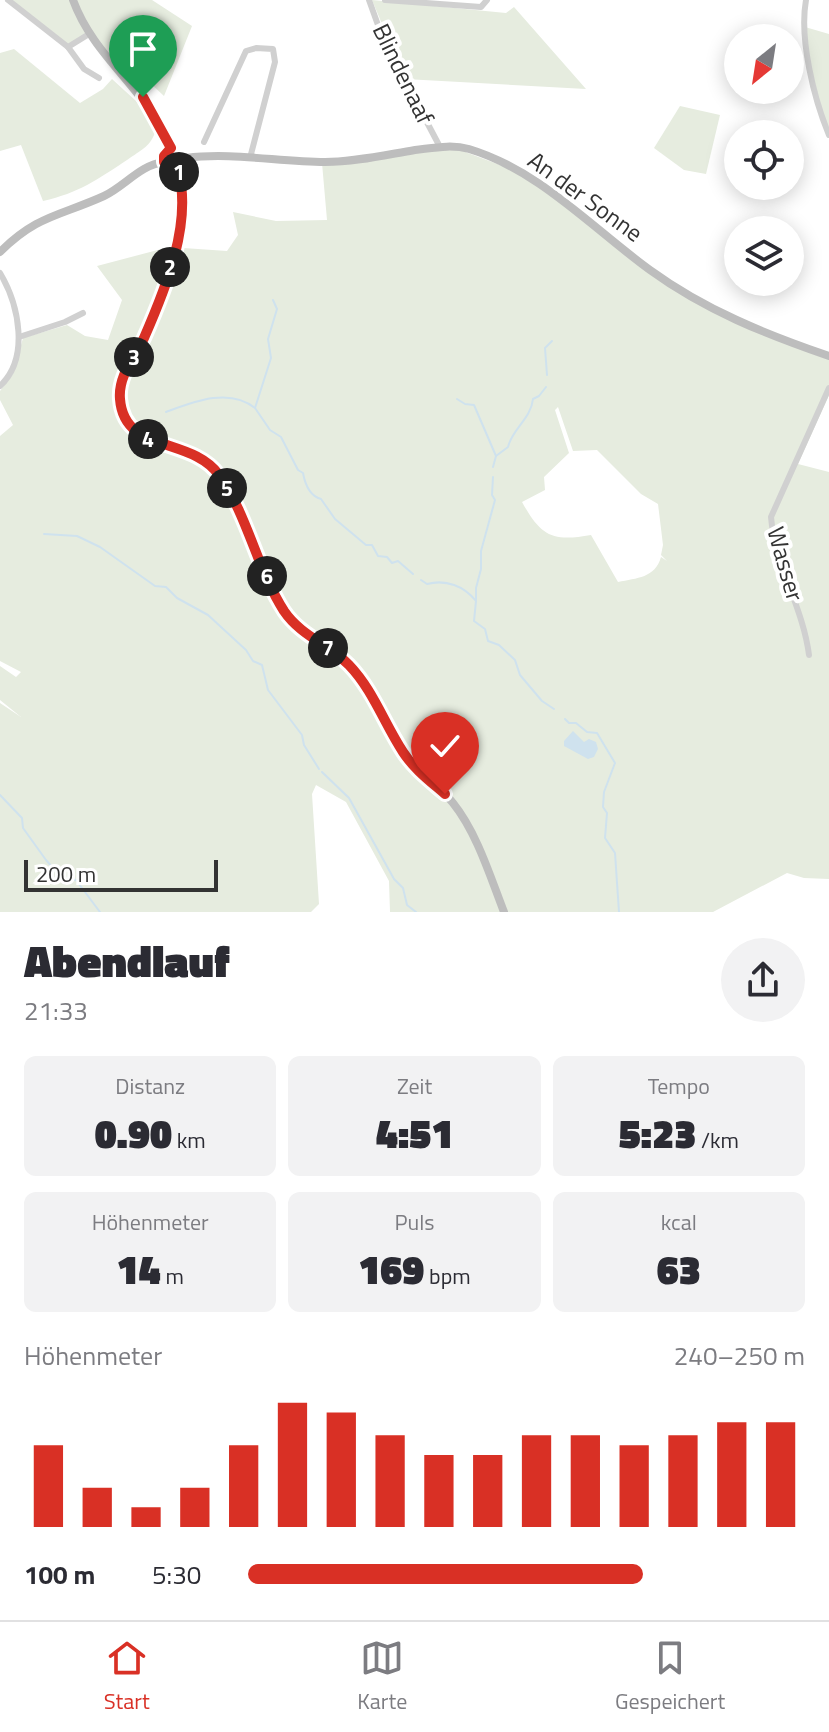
<!DOCTYPE html>
<html lang="de">
<head>
<meta charset="utf-8">
<style>
  body { margin:0; font-family:"Titillium Web",sans-serif; background:#f2f2f3; color:#2b2b33; height:100vh; display:flex; flex-direction:column; font-size:30px; white-space:nowrap }
  * { box-sizing:border-box; margin:0 }
  p { font-size:26px; color:#7c7c81 }
  .icon { flex:none; width:44px; height:44px; fill:none; stroke:currentColor; stroke-width:2; stroke-linecap:round; stroke-linejoin:round }
  .map { position:relative; height:912px; overflow:hidden }
  .side { display:flex; flex-direction:column; background:#fff; flex:1 }
  .side>* { flex:none }
  .needle { width:52px; rotate:210deg }
  .fabs { position:absolute; left:724px; top:24px; display:grid; gap:16px }
  .fabs a { display:grid; place-items:center; width:80px; height:80px; border-radius:50%; background:#fff; box-shadow:0 4px 20px #0003; font-size:40px }
  .scale { position:absolute; left:24px; bottom:20px; width:194px; box-sizing:border-box; padding-left:8px; border:4px solid #333; border-top:0; font-size:22px; line-height:28px; white-space:nowrap; color:#333; -webkit-text-stroke:6px #fff; paint-order:stroke }
  .pin { position:absolute; display:grid; place-items:center; width:68px; height:68px; color:#fff; margin:-82px -34px; border-radius:50% 50% 50% 0; rotate:-45deg; box-shadow:0 0 8px #0007 }
  .pin .icon { rotate:45deg }
  .km { position:absolute; width:40px; height:40px; margin:-20px; border-radius:50%; background:#222; color:#fff; font-size:22px; line-height:40px; text-align:center }
  .round { display:grid; place-items:center; flex:none; width:84px; height:84px; border-radius:42px; background:#f2f2f3 }
  .headline { display:flex; align-items:center; justify-content:space-between; height:136px; padding:0 24px }
  h1 { font-size:44px; font-weight:800; line-height:60px }
  .stats { display:grid; grid-template-columns:repeat(3,1fr); gap:12px; height:136px; padding:8px 24px }
  .stats div { display:grid; align-content:center; border-radius:12px; background:#f2f2f3; text-align:center }
  .stats b { font-size:40px; font-weight:800 }
  .stats small { font-size:22px; font-weight:400 }
  .stats p { font-size:22px }
  .chart { height:224px; padding:16px 24px }
  .chart p { display:flex; justify-content:space-between }
  .chart svg { width:100%; height:144px; margin-top:8px; stroke:#d93025; stroke-width:6 }
  ul { padding:0 24px; list-style:none; font-size:26px }
  li { display:grid; grid-template-columns:128px 96px 1fr; align-items:center; height:60px }
  li i { height:20px; border-radius:10px; background:#d93025 }
  .dock { display:flex; justify-content:space-around; align-items:center; height:112px; border-top:2px solid #e1e1e2; background:#fff; font-size:22px; color:#7c7c81 }
  .dock a { display:grid; justify-items:center; gap:4px }
  .dock .current { color:#d93025 }
  .map>svg:first-child { display:block }
  .green { fill:#e6ecdf; fill-rule:evenodd }
  .water { fill:#cfe2ee }
  .lines { fill:none; stroke-linecap:round; stroke-linejoin:round }
  .stream { stroke:#cfe2ee; stroke-width:2 }
  .street { stroke:#d0d0d0; stroke-width:6 }
  .secondary { stroke:#bdbdbd; stroke-width:8 }
  .route-casing { stroke:#fff; stroke-width:16 }
  .route { stroke:#d93025; stroke-width:10 }
  .labels { text-anchor:middle; stroke-width:8; stroke-linejoin:round; paint-order:stroke }
  .street-label { font-size:24px; fill:#333; stroke:#fff }
</style>
</head>
<body>
<div class="map">
<svg width="829" height="912" viewBox="0 0 829 912">
  <rect width="100%" height="100%" fill="#fff"/>
  <!-- green -->
  <g class="green">
    <path d="M8,0H152L192,26L164,96L131,65L100,50L90,34L68,47Z"/>
    <path d="M372,0L506,13L514,7L586,89L405,79Z"/>
    <path d="M805,27L829,34V135L808,60Z"/>
    <path d="M14,49L80,103L103,89L112,79L136,101L156,129C152,146 141,150 127,160C98,179 79,193 43,201L21,145L0,151V53Z"/>
    <path d="M680,106L720,115L706,174L684,170L654,148Z"/>
    <path d="M452,147L519,172L699,302L829,356V395L798,464L829,472V879L804,878L787,873L713,912H390L389,881L346,802L316,785L312,794L319,904L311,912H0V703L21,717L0,700V666L16,677L21,672L0,661V436L13,425L0,400V391L13,374L23,338L67,325L85,336L108,340L122,300L97,266L169,247L227,251L238,235L233,212L276,221L327,220L322,163ZM558,407L573,451L597,450L641,494L658,504L663,545L661,555L667,561L661,557C655,578 637,578 618,582L591,535C552,542 541,536 522,502L545,490L544,477L569,453L555,410Z"/>
  </g>
  <!-- water -->
  <path class="water" d="M573,731L584,742L589,739L596,742L598,749L594,757L588,759L564,746V741Z"/>
  <g class="lines">
    <!-- stream -->
    <g class="stream">
      <path d="M273,300L277,309L268,339L271,358L255,408L270,430L281,437L298,470L303,473C305,484 310,496 321,499L335,519L366,545H372L378,556L387,557L392,563L398,561L413,574"/>
      <path d="M547,375L545,348L552,341"/>
      <path d="M457,399L465,404L474,405L496,456L493,467"/>
      <path d="M166,412C193,402 229,387 255,408"/>
      <path d="M496,456L508,447C512,429 531,419 533,399L539,396L546,387"/>
      <path d="M44,534L77,536L100,547L155,586L166,587L177,598L208,615L246,650L253,661L262,665L268,690L302,735L304,745L319,769"/>
      <path d="M421,580L427,584C446,579 464,586 476,601L474,621L485,629L488,641L499,645L515,660L520,675L542,701L554,709"/>
      <path d="M476,600V588L481,569V551L495,500L492,495L493,477"/>
      <path d="M565,719L569,723H576L587,732L597,733L615,763L604,792L603,807L607,813L605,838L615,853L619,912"/>
      <path d="M322,772L349,798L394,879L403,888L407,905L416,912"/>
      <path d="M0,795L22,818L23,828L46,860L61,877L76,880L100,912"/>
    </g>
    <!-- street -->
    <g class="street">
      <path d="M8,0L68,47L89,34"/>
      <path d="M369,0L383,39L440,147"/>
      <path d="M385,0L481,7L487,0"/>
      <path d="M806,0C799,39 814,99 829,135"/>
      <path d="M68,47L84,69L99,78"/>
      <path d="M204,142L246,51L256,48L273,49L275,62L250,158"/>
      <path d="M0,273C19,305 30,358 0,386"/>
      <path d="M19,337L65,322L83,313"/>
      <path d="M809,655C803,607 775,565 771,517L829,388"/>
    </g>
    <!-- secondary -->
    <g class="secondary">
      <path d="M73,0C94,58 147,89 171,148"/>
      <path d="M186,158C232,152 279,162 325,162C355,162 385,155 415,150C433,148 451,144 469,149C539,170 592,228 650,270C705,310 765,334 829,356"/>
      <path d="M178,170C193,223 166,289 144,338C133,362 113,383 122,411C135,451 190,440 215,470C249,509 257,567 284,611C300,636 328,644 348,664C373,689 383,723 402,751C416,772 438,784 453,803C477,833 490,876 504,912"/>
      <path d="M0,252C37,215 60,216 104,196C125,186 140,165 164,162"/>
    </g>
  </g>
  <g class="lines">
    <!-- route casing -->
    <g class="route-casing">
      <path id="route" d="M143,97L171,148L164,156V162L169,169L178,170C193,223 165,290 144,338C134,358 118,376 120,399C124,454 191,436 219,475C248,516 257,569 284,611C301,636 328,644 349,665C373,690 384,723 403,752C414,769 430,781 445,794"/>
    </g>
    <!-- route -->
    <use href="#route" class="route"/>
  </g>
  <g class="labels">
    <!-- street labels -->
    <g class="street-label">
      <text transform="translate(403 74) rotate(64)" y="8">Blindenaaf</text>
      <text transform="translate(585 197) rotate(36)" y="8">An der Sonne</text>
      <text transform="translate(785 564) rotate(74)" y="8">Wasser</text>
    </g>
  </g>
</svg>
<div class="fabs">
<a><svg class="needle" viewBox="-14 -14 28 28"><path d="M0-13l5 13h-10z" fill="#e53935"/><path d="M0 13l5-13h-10z" fill="#7c7c81"/></svg></a>
<a><svg class="icon" aria-label="locate" viewBox="0 0 24 24"><circle cx="12" cy="12" r="6"/><path d="M12 2v4M12 18v4M2 12h4M18 12h4"/></svg></a>
<a><svg class="icon" aria-label="layers" viewBox="0 0 24 24"><path d="M12 4l9 5-9 5-9-5zM3 14l9 5 9-5"/></svg></a>
</div>
<div class="scale">200 m</div>
<div class="pin" style="left:143px;top:97px;background:#1e9e55"><svg class="icon" aria-label="arrive" viewBox="0 0 24 24"><path d="M6 21V4h12l-3 4 3 4H6"/></svg></div>
<div class="pin" style="left:445px;top:794px;background:#d93025"><svg class="icon" aria-label="check" viewBox="0 0 24 24"><path d="M5 12l5 5 9-10"/></svg></div>
<b class="km" style="left:179px;top:172px">1</b>
<b class="km" style="left:170px;top:267px">2</b>
<b class="km" style="left:134px;top:357px">3</b>
<b class="km" style="left:148px;top:439px">4</b>
<b class="km" style="left:227px;top:488px">5</b>
<b class="km" style="left:267px;top:576px">6</b>
<b class="km" style="left:328px;top:648px">7</b>
</div>
<section class="side">
<div class="headline"><div><h1>Abendlauf</h1><p>21:33</p></div><a class="round"><svg class="icon" aria-label="share" viewBox="0 0 24 24"><path d="M12 15V3M7 8l5-5 5 5M5 13v7h14v-7"/></svg></a></div>
<div class="stats">
<div><p>Distanz</p><b>0.90<small> km</small></b></div>
<div><p>Zeit</p><b>4:51</b></div>
<div><p>Tempo</p><b>5:23<small> /km</small></b></div>
</div>
<div class="stats">
<div><p>Höhenmeter</p><b>14<small> m</small></b></div>
<div><p>Puls</p><b>169<small> bpm</small></b></div>
<div><p>kcal</p><b>63</b></div>
</div>
<div class="chart"><p><span>Höhenmeter</span>240–250 m</p>
<svg viewBox="0 0 160 44" preserveAspectRatio="none"><path d="M5 44V19M15 44V32M25 44V38M35 44V32M45 44V19M55 44V6M65 44V9M75 44V16M85 44V22M95 44V22M105 44V16M115 44V16M125 44V19M135 44V16M145 44V12M155 44V12"/></svg>
</div>
<ul>
<li><b>100 m</b>5:30<i style="width:71%"></i></li>
</ul>
</section>
<nav class="dock">
<a class="current"><svg class="icon" aria-label="home" viewBox="0 0 24 24"><path d="M3 11l9-7 9 7M6 9v11h12V9"/></svg>Start</a>
<a><svg class="icon" aria-label="map" viewBox="0 0 24 24"><path d="M3 6l6-2 6 2 6-2v14l-6 2-6-2-6 2zM9 4v14M15 6v14"/></svg>Karte</a>
<a><svg class="icon" aria-label="saved" viewBox="0 0 24 24"><path d="M7 4h10v16l-5-4-5 4z"/></svg>Gespeichert</a>
</nav>
</body>
</html>
